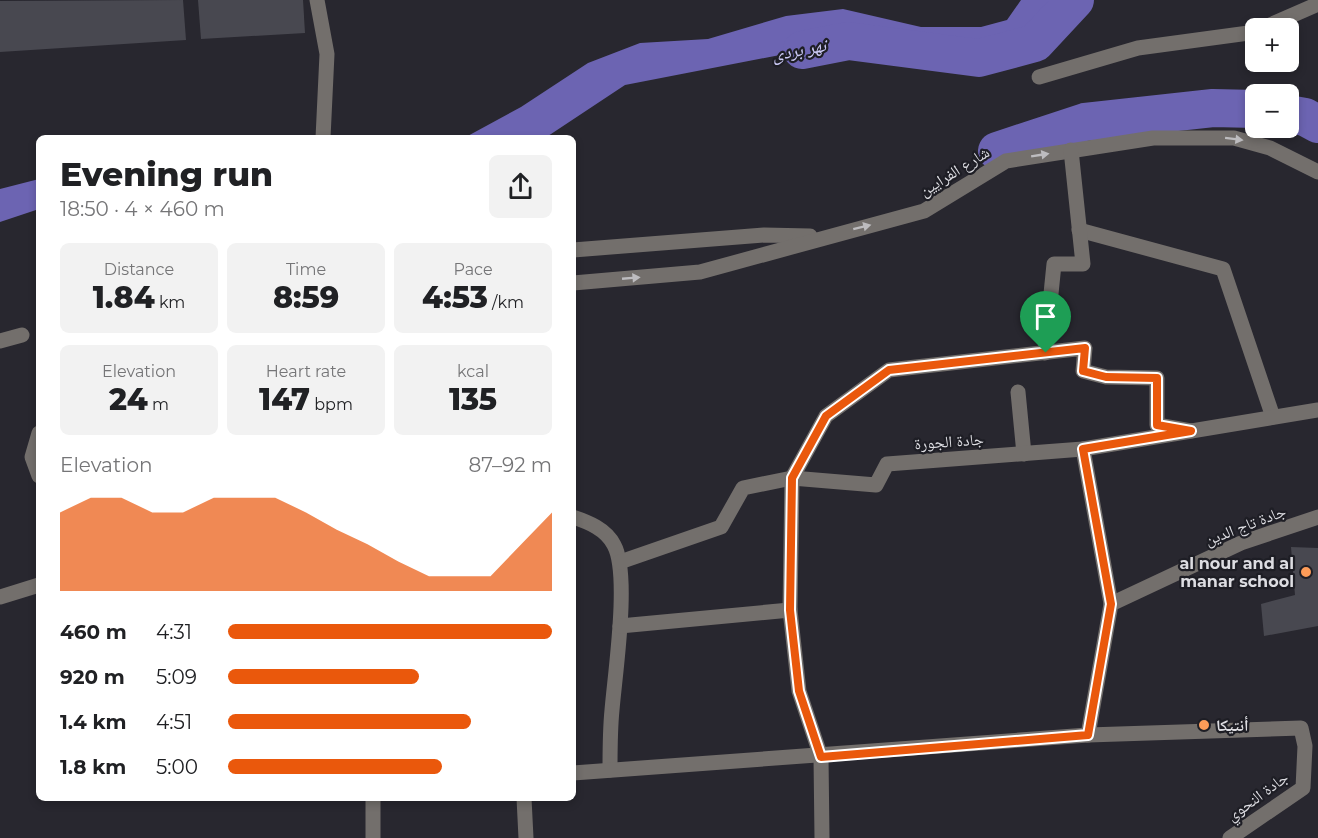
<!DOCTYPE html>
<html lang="en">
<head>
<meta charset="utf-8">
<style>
  body { margin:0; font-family:Montserrat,"Noto Naskh Arabic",sans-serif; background:#f2f2f2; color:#202124; height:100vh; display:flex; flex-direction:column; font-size:22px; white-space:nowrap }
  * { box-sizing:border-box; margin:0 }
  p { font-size:20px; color:#757577 }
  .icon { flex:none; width:33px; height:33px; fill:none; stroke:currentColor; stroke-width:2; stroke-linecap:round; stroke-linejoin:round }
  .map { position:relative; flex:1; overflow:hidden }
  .drawer { position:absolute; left:36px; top:135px; width:540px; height:666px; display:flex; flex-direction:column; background:#fff; border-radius:9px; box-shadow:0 3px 9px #0003 }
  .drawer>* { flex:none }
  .tools { position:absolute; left:1245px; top:18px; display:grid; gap:12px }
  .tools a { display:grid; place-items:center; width:54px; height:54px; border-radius:9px; background:#fff; box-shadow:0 3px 9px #0003; font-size:30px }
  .pin { position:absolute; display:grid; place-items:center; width:51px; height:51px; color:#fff; margin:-62px -26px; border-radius:50% 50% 50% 0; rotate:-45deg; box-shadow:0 0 6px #0007 }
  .pin .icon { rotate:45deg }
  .round { display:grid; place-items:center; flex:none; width:63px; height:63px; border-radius:9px; background:#f2f2f2 }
  .head { display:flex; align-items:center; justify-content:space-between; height:102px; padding:0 24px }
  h1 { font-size:33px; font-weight:800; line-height:45px }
  .figures { display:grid; grid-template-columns:repeat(3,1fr); gap:9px; height:102px; padding:6px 24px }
  .figures div { display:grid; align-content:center; border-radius:9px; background:#f2f2f2; text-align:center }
  .figures b { font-size:30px; font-weight:800 }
  .figures small { font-size:16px; font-weight:400 }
  .figures p { font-size:16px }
  .chart { height:168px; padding:12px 24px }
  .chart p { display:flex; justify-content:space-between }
  .chart svg { width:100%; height:108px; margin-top:6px; fill:#ea580c; opacity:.7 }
  ul { padding:0 24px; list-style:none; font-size:20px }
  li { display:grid; grid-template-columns:96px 72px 1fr; align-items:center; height:45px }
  li i { height:15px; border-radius:8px; background:#ea580c }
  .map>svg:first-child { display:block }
  .water { fill:#6c64b2 }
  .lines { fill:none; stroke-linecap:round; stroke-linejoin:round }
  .river { stroke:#6c64b2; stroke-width:38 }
  .building { fill:#484850 }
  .minor { stroke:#736f6c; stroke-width:15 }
  .oneway { fill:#bdbcbf }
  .route-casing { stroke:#fff; stroke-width:12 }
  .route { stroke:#ea580c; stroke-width:8 }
  .poi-dot { fill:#fe9c58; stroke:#1e1e25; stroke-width:2 }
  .labels { text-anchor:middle; stroke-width:4.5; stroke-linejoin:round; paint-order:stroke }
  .street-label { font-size:16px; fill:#dddde2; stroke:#1e1e25 }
  .poi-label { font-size:16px; font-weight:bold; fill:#dddde2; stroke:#1e1e25; text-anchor:end }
  .water-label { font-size:18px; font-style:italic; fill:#cccaf6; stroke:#1e1e25 }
</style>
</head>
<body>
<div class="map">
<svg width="1318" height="838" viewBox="0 0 1318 838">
  <rect width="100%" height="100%" fill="#28272f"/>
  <!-- water -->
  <g class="water">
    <path d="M1021,0H1075L1035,43L1006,57L979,58L852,41L625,85L545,138H464L521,107L588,63L640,43L708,39L786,16L843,9L921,27H981L1007,20Z"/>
    <path d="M39,179V209L0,222V189Z"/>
  </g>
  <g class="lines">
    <!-- river -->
    <g class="river">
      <path d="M802,50L848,41L979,58L1035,43L1075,0"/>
      <path d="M1288,114L1305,117L1318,124"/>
      <path d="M997,151L1085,122L1213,108L1256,109"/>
    </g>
  </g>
  <!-- building -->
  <g class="building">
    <path d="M183,0L186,40L0,52V1Z"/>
    <path d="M198,0H303L305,33L201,39Z"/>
    <path d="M1291,547L1318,548V626L1264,636L1261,604L1295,595Z"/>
  </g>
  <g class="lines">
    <!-- minor -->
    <g class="minor">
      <path d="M317,0L327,54L323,138"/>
      <path d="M1263,28L1318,4"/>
      <path d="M1039,77L1138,48L1256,32"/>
      <path d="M1079,230L1223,269L1273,417"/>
      <path d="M573,250L764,235L810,236"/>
      <path d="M573,283L700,272L924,211L1006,161L1153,138H1234L1270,148L1318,172"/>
      <path d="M0,341L22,335"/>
      <path d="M1045,353L1054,264H1083L1071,150"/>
      <path d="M1018,392L1024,454"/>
      <path d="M39,433L32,457L39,476"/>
      <path d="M1083,449L1111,604"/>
      <path d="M573,517C588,522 606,529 614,545C630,574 615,673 612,710C610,730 610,750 610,770"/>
      <path d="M620,562L721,527L743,488L792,478L876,485L887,464L1083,449L1318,410"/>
      <path d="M0,597L39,585"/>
      <path d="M620,626L790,610"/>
      <path d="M1088,735L1111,604L1241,543L1318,517"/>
      <path d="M573,773L1088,735L1301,728L1305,746L1303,788L1230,838"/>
      <path d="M373,798V838"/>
      <path d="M524,798L526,838"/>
      <path d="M822,838L821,757L799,691L790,610L792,478L826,416L889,370L1085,348L1083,371L1106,377L1157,378V425L1191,431"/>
    </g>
  </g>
  <!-- one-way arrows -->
  <defs><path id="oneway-solid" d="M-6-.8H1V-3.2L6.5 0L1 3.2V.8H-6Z" transform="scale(1.5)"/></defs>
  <g class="oneway">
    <use href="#oneway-solid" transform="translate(1234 139) rotate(7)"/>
    <use href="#oneway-solid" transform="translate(1040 155) rotate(-9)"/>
    <use href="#oneway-solid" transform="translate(862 227) rotate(-14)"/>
    <use href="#oneway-solid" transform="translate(631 278) rotate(-5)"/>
  </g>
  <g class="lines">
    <!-- route casing -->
    <g class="route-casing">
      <path id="route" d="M1085,348L1083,371L1106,377L1157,378V425L1191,431L1083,449L1111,604L1088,735L821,757L799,691L790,610L792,478L826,416L889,370Z"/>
    </g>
    <!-- route -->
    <use href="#route" class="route"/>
  </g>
  <!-- markers -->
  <g class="poi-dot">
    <circle cx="1306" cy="572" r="6"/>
    <circle cx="1204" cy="725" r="6"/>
  </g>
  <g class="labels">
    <!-- street labels -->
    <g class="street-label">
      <text transform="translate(954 171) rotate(-32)" y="6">شارع الفرايين</text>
      <text transform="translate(949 441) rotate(-4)" y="6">جادة الجورة</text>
      <text transform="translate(1245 525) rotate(-21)" y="6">جادة تاج الدين</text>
      <text transform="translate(1257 796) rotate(-36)" y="6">جادة النحوي</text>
    </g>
    <!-- poi labels -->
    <g class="poi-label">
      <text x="1294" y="569">al nour and al<tspan x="1294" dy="18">manar school</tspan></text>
      <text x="1216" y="731" text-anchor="start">أنتيكا</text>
    </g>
    <!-- water labels -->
    <g class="water-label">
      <text transform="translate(799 50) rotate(-11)" y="6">نهر بردى</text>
    </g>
  </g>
</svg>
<div class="tools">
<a>+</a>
<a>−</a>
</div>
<div class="pin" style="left:1046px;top:353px;background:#1e9e55"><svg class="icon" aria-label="arrive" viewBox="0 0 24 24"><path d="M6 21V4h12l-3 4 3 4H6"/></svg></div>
<section class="drawer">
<div class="head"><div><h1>Evening run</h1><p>18:50 · 4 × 460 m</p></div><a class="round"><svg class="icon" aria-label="share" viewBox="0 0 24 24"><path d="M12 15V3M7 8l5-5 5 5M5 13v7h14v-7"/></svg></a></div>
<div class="figures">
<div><p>Distance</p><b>1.84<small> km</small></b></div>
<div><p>Time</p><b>8:59</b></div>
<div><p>Pace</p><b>4:53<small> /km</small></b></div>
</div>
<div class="figures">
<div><p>Elevation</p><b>24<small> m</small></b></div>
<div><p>Heart rate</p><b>147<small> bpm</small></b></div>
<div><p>kcal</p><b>135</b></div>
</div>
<div class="chart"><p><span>Elevation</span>87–92 m</p>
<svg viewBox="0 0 160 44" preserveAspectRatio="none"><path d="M0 44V12L10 6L20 6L30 12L40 12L50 6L60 6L70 6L80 12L90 19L100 25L110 32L120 38L130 38L140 38L150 25L160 12V44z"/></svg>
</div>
<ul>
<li><b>460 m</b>4:31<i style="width:100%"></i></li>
<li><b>920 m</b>5:09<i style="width:59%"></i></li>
<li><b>1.4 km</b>4:51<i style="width:75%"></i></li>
<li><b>1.8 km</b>5:00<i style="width:66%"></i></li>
</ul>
</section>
</div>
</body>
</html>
